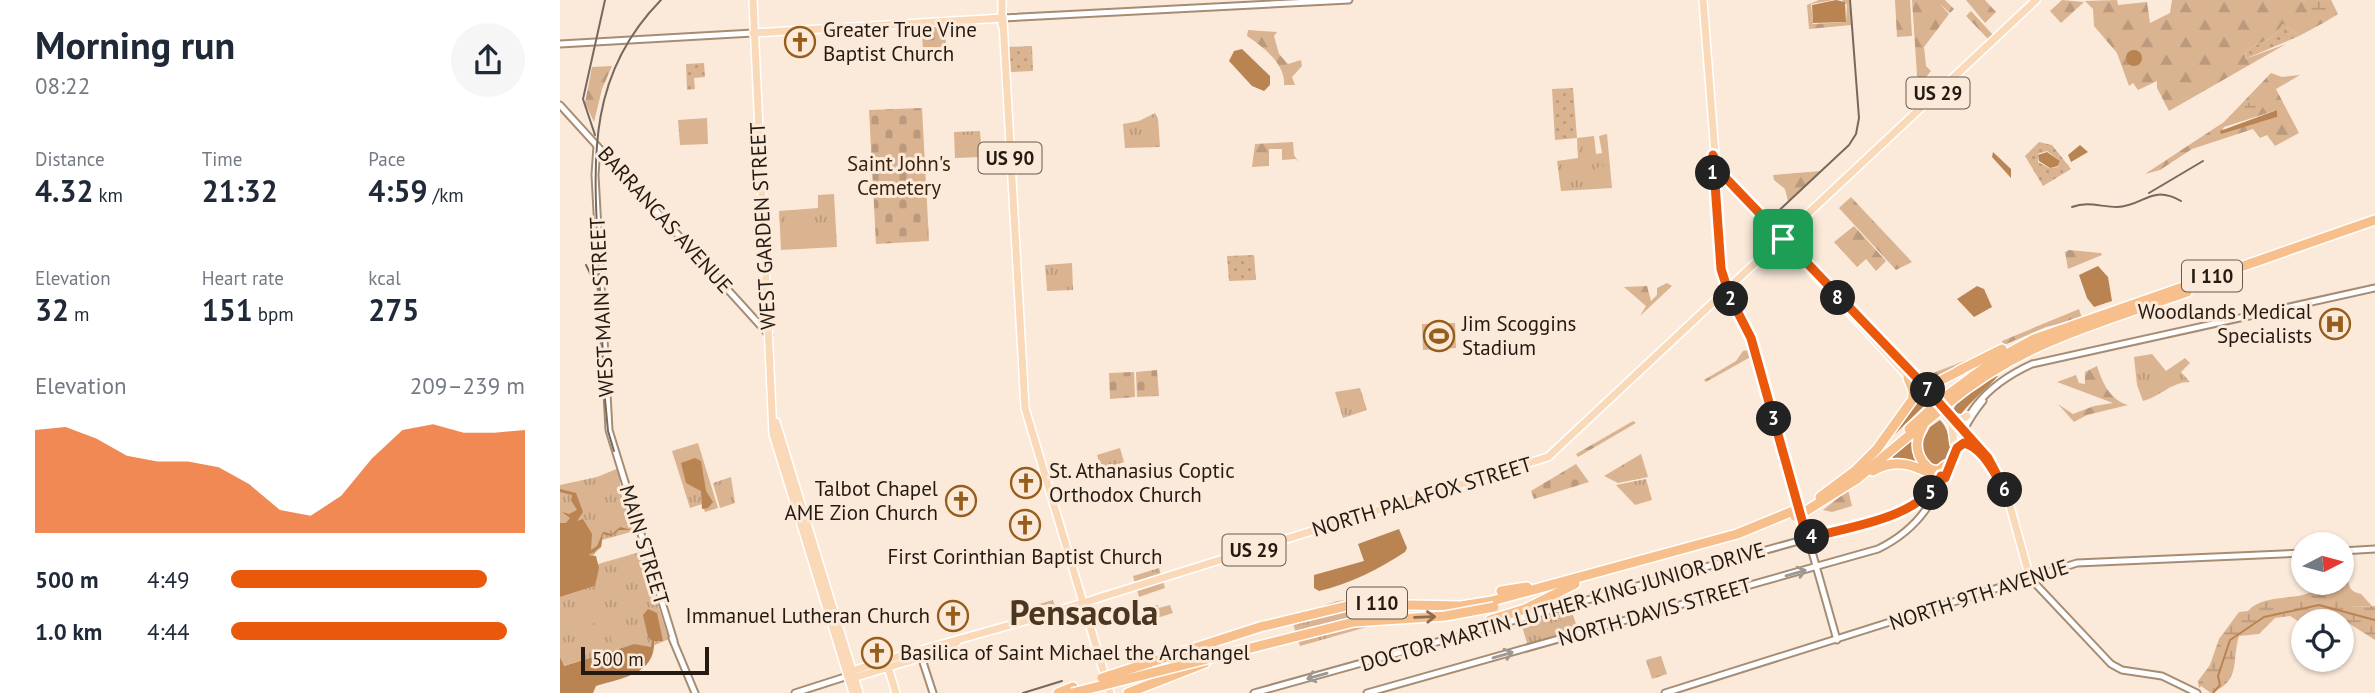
<!DOCTYPE html>
<html lang="en">
<head>
<meta charset="utf-8">
<style>
  body { margin:0; font-family:"PT Sans",sans-serif; background:#f6f6f7; color:#1f2937; height:100vh; display:flex; flex-direction:column; font-size:26px; white-space:nowrap }
  * { box-sizing:border-box; margin:0 }
  p { font-size:23px; color:#747a83 }
  .icon { flex:none; width:38px; height:38px; fill:none; stroke:currentColor; stroke-width:2; stroke-linecap:round; stroke-linejoin:round }
  .map { position:relative; flex:1; overflow:hidden }
  .drawer { display:flex; flex-direction:column; background:#fff; width:560px }
  .drawer>* { flex:none }
  .needle { width:46px; rotate:84deg }
  .buttons { position:absolute; left:1731px; top:532px; display:grid; gap:14px }
  .buttons a { display:grid; place-items:center; width:63px; height:63px; border-radius:50%; background:#fff; box-shadow:0 2px 5px #0004; font-size:35px }
  .scale { position:absolute; left:21px; bottom:18px; width:128px; box-sizing:border-box; padding-left:7px; border:4px solid #251a11; border-top:0; font-size:19px; line-height:24px; white-space:nowrap; color:#251a11; -webkit-text-stroke:5px #fbeada; paint-order:stroke }
  .pin { position:absolute; display:grid; place-items:center; width:60px; height:60px; color:#fff; margin:-30px; border-radius:14px; box-shadow:0 4px 10px #0006 }
  .km { position:absolute; width:35px; height:35px; margin:-18px; border-radius:50%; background:#222; color:#fff; font-size:19px; line-height:35px; text-align:center }
  .round { display:grid; place-items:center; flex:none; width:74px; height:74px; border-radius:37px; background:#f6f6f7 }
  .overview { display:flex; align-items:center; justify-content:space-between; height:119px; padding:0 35px }
  h1 { font-size:38px; font-weight:700; line-height:52px }
  .figures { display:grid; grid-template-columns:repeat(3,1fr); gap:10px; height:119px; padding:7px 35px }
  .figures div { display:grid; align-content:center }
  .figures b { font-size:30px; font-weight:700 }
  .figures small { font-size:19px; font-weight:400 }
  .figures p { font-size:19px }
  .chart { height:196px; padding:14px 35px }
  .chart p { display:flex; justify-content:space-between }
  .chart svg { width:100%; height:126px; margin-top:7px; fill:#ea580c; opacity:.7 }
  ul { padding:0 35px; list-style:none; font-size:23px }
  li { display:grid; grid-template-columns:112px 84px 1fr; align-items:center; height:52px }
  li i { height:18px; border-radius:9px; background:#ea580c }
  main { display:flex; flex:1; min-height:0 }
  .map>svg:first-child { display:block }
  .grass { fill:url(#grass-dots); fill-rule:evenodd }
  .forest { fill:url(#forest-firs); fill-rule:evenodd }
  .wetland { fill:url(#wetland-marsh) }
  .cemetery { fill:url(#cemetery-stones) }
  .park { fill:url(#park-tufts) }
  .garden { fill:#dab391; fill-rule:evenodd }
  .water { fill:#b98452 }
  .lines { fill:none; stroke-linecap:round; stroke-linejoin:round }
  .stream { stroke:#b98452; stroke-width:2 }
  .secondary-casing { stroke:#a78c74; stroke-width:9 }
  .primary-casing { stroke:#fff; stroke-width:10 }
  .highway-casing { stroke:#fff; stroke-width:12 }
  .secondary { stroke:#fff; stroke-width:5 }
  .primary { stroke:#fad9b9; stroke-width:7 }
  .highway { stroke:#f7bf8b; stroke-width:9 }
  .rail { stroke:#76685d; stroke-width:2 }
  .highway-bridge-casing { stroke:#fff; stroke-width:12; stroke-linecap:butt }
  .highway-bridge { stroke:#f7bf8b; stroke-width:9 }
  .oneway { stroke:#9d9894 }
  .oneway2 { stroke:#8e6c4e }
  .route-casing { stroke:#fff; stroke-width:14 }
  .route { stroke:#ea580c; stroke-width:9 }
  .labels { text-anchor:middle; stroke-width:6; stroke-linejoin:round; paint-order:stroke }
  .shield { fill:#fbeada; stroke:#65584d; stroke-width:2 }
  .shield-label { font-size:19px; font-weight:bold; fill:#251a11 }
  .poi-label { font-size:21px; fill:#251a11; stroke:#fbeada; text-anchor:start }
  .park-label { font-size:21px; fill:#3b240d; stroke:#fbeada }
  .street-label { font-size:21px; fill:#251a11; stroke:#fbeada }
  .town-label { font-size:35px; font-weight:bold; fill:#4d3620; stroke:#fbeada }
</style>
</head>
<body>
<main>
<section class="drawer">
<div class="overview"><div><h1>Morning run</h1><p>08:22</p></div><a class="round"><svg class="icon" aria-label="share" viewBox="0 0 24 24"><path d="M12 15V3M7 8l5-5 5 5M5 13v7h14v-7"/></svg></a></div>
<div class="figures">
<div><p>Distance</p><b>4.32<small> km</small></b></div>
<div><p>Time</p><b>21:32</b></div>
<div><p>Pace</p><b>4:59<small> /km</small></b></div>
</div>
<div class="figures">
<div><p>Elevation</p><b>32<small> m</small></b></div>
<div><p>Heart rate</p><b>151<small> bpm</small></b></div>
<div><p>kcal</p><b>275</b></div>
</div>
<div class="chart"><p><span>Elevation</span>209–239 m</p>
<svg viewBox="0 0 160 44" preserveAspectRatio="none"><path d="M0 44V8L10 7L20 11L30 17L40 19L50 19L60 21L70 27L80 36L90 38L100 31L110 18L120 8L130 6L140 9L150 9L160 8V44z"/></svg>
</div>
<ul>
<li><b>500 m</b>4:49<i style="width:87%"></i></li>
<li><b>1.0 km</b>4:44<i style="width:94%"></i></li>
</ul>
</section>
<div class="map">
<svg width="1815" height="693" viewBox="0 0 1815 693">
  <defs>
    <pattern id="grass-dots" width="8" height="8" patternUnits="userSpaceOnUse" patternTransform="scale(1.75)"><rect width="8" height="8" fill="#dab391"/><path d="M2 2h.1M6 6h.1" fill="none" stroke="#bb997c" stroke-width="1.8" stroke-linecap="round"/></pattern>
    <pattern id="forest-firs" width="22" height="20" patternUnits="userSpaceOnUse" patternTransform="scale(1.75)"><rect width="22" height="20" fill="#dab391"/><path d="M5 1l3.5 6h-7zM16 11l3.5 6h-7z" fill="#bb997c"/></pattern>
    <pattern id="wetland-marsh" width="20" height="14" patternUnits="userSpaceOnUse" patternTransform="scale(1.75)"><rect width="20" height="14" fill="#dab391"/><path d="M1 5h8M5 5V1M11 12h8M15 12V8" fill="none" stroke="#bb997c"/></pattern>
    <pattern id="cemetery-stones" width="16" height="16" patternUnits="userSpaceOnUse" patternTransform="scale(1.75)"><rect width="16" height="16" fill="#dab391"/><path d="M2 7V4a2 2 0 0 1 4 0v3zM10 15v-3a2 2 0 0 1 4 0v3z" fill="#bb997c"/></pattern>
    <pattern id="park-tufts" width="24" height="20" patternUnits="userSpaceOnUse" patternTransform="scale(1.75)"><rect width="24" height="20" fill="#dab391"/><path d="M3 7l-1-3M5 7V3M7 7l1-3M15 17l-1-3M17 17v-4M19 17l1-3" fill="none" stroke="#bb997c"/></pattern>
  </defs>
  <rect width="100%" height="100%" fill="#fbeada"/>
  <!-- grass -->
  <g class="grass">
    <path d="M1723,24L1739,36L1685,59L1686,50L1713,37Z"/>
    <path d="M472,46L473,71L449,72L447,47Z"/>
    <path d="M144,63L145,77L134,78L135,89L127,90L126,64Z"/>
    <path d="M1013,88L1017,138L995,140L992,89Z"/>
    <path d="M1479,142L1492,145L1511,169L1483,186L1465,156ZM1487,151L1500,161L1498,167L1489,168L1478,162V154Z"/>
    <path d="M694,255L696,280L669,281L667,256Z"/>
  </g>
  <!-- forest -->
  <g class="forest">
    <path d="M1259,0H1273L1251,4L1253,24L1286,22L1287,5L1282,0H1289L1291,25L1249,29L1247,5Z"/>
    <path d="M1335,0H1350L1352,36L1337,37Z"/>
    <path d="M1352,0H1385L1394,9L1390,13L1380,4L1389,14L1364,47L1366,66L1371,71L1362,82L1357,75Z"/>
    <path d="M1406,0H1425L1436,12L1425,23Z"/>
    <path d="M1502,0L1524,2L1501,23L1490,11Z"/>
    <path d="M1557,0L1558,5L1587,2L1590,23L1610,13L1612,0H1744L1765,22L1739,36L1723,24L1713,37L1686,50L1685,59L1726,44L1609,111L1597,88V81L1578,90L1573,83L1569,86L1557,53L1534,26L1533,9L1525,1Z"/>
    <path d="M1411,11L1434,36L1429,40L1406,16Z"/>
    <path d="M688,30L717,32L714,36L719,54L728,64L741,60L742,66L732,77L735,85H724C726,64 703,47 687,36Z"/>
    <path d="M52,66L42,89L34,122L25,103L32,67Z"/>
    <path d="M1711,73L1722,77L1740,75L1716,89L1739,133L1715,146L1707,135L1700,138L1693,129L1632,149L1600,170L1585,174L1664,122ZM1717,110V117L1661,133L1664,127Z"/>
    <path d="M733,142L734,155L739,162L736,159L722,160V149H709V166L692,167L695,144Z"/>
    <path d="M1261,171L1228,201L1225,189L1214,180L1213,175Z"/>
    <path d="M1291,197L1352,262L1336,270L1279,208Z"/>
    <path d="M1294,226L1326,261L1316,271L1306,259L1297,267L1274,242Z"/>
    <path d="M1509,250L1541,253L1542,255L1508,269L1505,252Z"/>
    <path d="M1107,283L1112,286L1080,316L1086,306L1064,287L1087,286L1091,301L1097,295V288Z"/>
    <path d="M1519,309L1522,318L1486,327L1444,345L1442,341Z"/>
    <path d="M1192,349L1194,355L1146,382L1144,380L1176,361L1183,351Z"/>
    <path d="M1420,355L1422,357L1367,381L1360,378Z"/>
    <path d="M1537,366C1543,385 1551,400 1568,405L1527,415L1514,422L1498,404L1513,414L1534,406L1553,403L1497,382L1516,375L1519,383L1525,384V372Z"/>
    <path d="M1073,421L1076,423L1018,457L1016,454Z"/>
    <path d="M1288,490L1292,506L1272,512L1263,510Z"/>
    <path d="M1788,575C1788,586 1790,592 1801,594L1812,606L1789,607L1766,590L1754,591L1747,583H1782V577Z"/>
  </g>
  <!-- wetland -->
  <g class="wetland">
    <path d="M1744,0H1771L1778,14L1765,22L1750,12Z"/>
    <path d="M1707,96L1711,97L1701,108L1680,116L1686,104Z"/>
    <path d="M1756,590C1769,591 1783,594 1790,607L1815,606V640L1790,624L1757,615L1741,623L1730,616L1715,618L1699,634L1679,636C1671,662 1682,680 1651,693L1641,686L1639,688L1638,681L1650,665L1659,639L1679,612L1688,611C1704,593 1734,602 1756,590Z"/>
  </g>
  <!-- cemetery -->
  <g class="cemetery">
    <path d="M385,24L386,47L363,48L361,25Z"/>
    <path d="M362,108L369,241L316,244L309,110Z"/>
    <path d="M597,370L599,396L577,397L576,372Z"/>
    <path d="M574,372L575,397L550,399L549,373Z"/>
    <path d="M1016,464L1029,482L974,499L971,491Z"/>
    <path d="M1101,656L1107,674L1092,679L1086,660Z"/>
  </g>
  <!-- park -->
  <g class="park">
    <path d="M595,113L598,119L600,147L565,148L563,124L579,121Z"/>
    <path d="M147,118L148,144L120,145L118,120Z"/>
    <path d="M420,131L422,157L395,158L394,132Z"/>
    <path d="M1047,134L1052,188L1001,191L997,161L1018,158L1017,138L1034,136L1036,154L1042,153L1039,136Z"/>
    <path d="M274,194L277,247L221,250L219,211L258,208V195Z"/>
    <path d="M512,263L513,290L487,291L485,265Z"/>
    <path d="M1592,354L1606,371L1625,358L1630,363L1621,372L1630,382C1611,382 1601,396 1583,401L1577,385L1574,357Z"/>
    <path d="M800,388L807,410L783,418L775,392Z"/>
    <path d="M138,443L158,508L145,512L142,504L130,508L112,451Z"/>
    <path d="M560,448L564,462L541,469L537,455Z"/>
    <path d="M1081,454L1088,477L1058,483L1044,476Z"/>
    <path d="M59,468L61,493L74,531L42,540L41,547L31,557L28,547L0,527V485L37,477Z"/>
    <path d="M171,477L175,503L160,508L153,483Z"/>
    <path d="M1086,479L1092,500L1075,505L1056,485Z"/>
    <path d="M80,552L109,639L88,648L74,644L3,666L0,657V597L35,586L38,564Z"/>
    <path d="M599,568L605,588L579,597L573,576Z"/>
    <path d="M806,598L814,625L740,646L731,617L777,601Z"/>
    <path d="M493,600L499,620L476,628L469,607Z"/>
    <path d="M597,605L599,608L610,605L613,613L587,621L583,609Z"/>
    <path d="M1010,607L1019,632L968,646L960,620Z"/>
  </g>
  <!-- garden -->
  <g class="garden">
    <path d="M420,135V155L400,156L398,136Z"/>
    <path d="M1043,165L1044,180L1029,181L1033,170Z"/>
    <path d="M250,213L251,243H232L230,214Z"/>
    <path d="M895,323L896,348L863,350L862,324Z"/>
    <path d="M44,607L56,614L61,628L58,630L59,644L26,649L16,625L31,616L30,611ZM46,618L52,643L37,648L30,646L22,628Z"/>
    <path d="M1012,617L1015,631L988,638L985,625Z"/>
  </g>
  <!-- water -->
  <g class="water">
    <path d="M1276,0L1285,2L1286,22L1253,23L1252,5Z"/>
    <path d="M682,49L710,76V85L704,91L692,86L669,61L674,51Z"/>
    <circle cx="1574" cy="58" r="8"/>
    <path d="M1717,110V117L1661,134L1660,131Z"/>
    <path d="M1520,145L1528,152L1511,162L1508,155Z"/>
    <path d="M1433,152L1451,169V178L1432,157Z"/>
    <path d="M1487,152L1500,161L1498,166L1490,168L1479,161L1478,155Z"/>
    <path d="M1538,266L1548,277L1552,301L1534,307L1527,298L1519,275Z"/>
    <path d="M1417,286L1424,289L1432,307L1414,317L1397,299Z"/>
    <path d="M1435,374L1438,376C1427,389 1413,399 1401,414L1392,412L1398,401Z"/>
    <path d="M1357,398L1364,406L1333,436L1332,435Z"/>
    <path d="M1380,420C1391,431 1395,456 1377,469L1364,458L1360,446L1370,427Z"/>
    <path d="M1351,440L1358,464L1333,459V454Z"/>
    <path d="M135,458L141,461L146,491L153,502L148,508L142,509L141,491L126,483L121,463Z"/>
    <path d="M0,489L16,493L23,512L17,521L23,519L32,534L31,550L37,546L43,532L52,534L60,527L72,530H59L51,536L43,534L41,547L29,555L36,556L39,568L35,586L0,597V523H6L10,518L2,512L9,514L17,510L11,500L12,495L0,492Z"/>
    <path d="M839,529L847,548L845,552C819,569 790,584 759,591L754,588V575L804,561L798,544Z"/>
    <path d="M88,609L97,613L103,641H94C96,674 62,678 36,686L33,693H0V657L4,666L74,644L91,647L92,641L88,637L83,615Z"/>
  </g>
  <g class="lines">
    <!-- stream -->
    <g class="stream">
      <path d="M1367,502L1371,497"/>
      <path d="M1653,693L1660,685L1658,676L1670,640L1704,617L1759,605L1815,620"/>
    </g>
    <!-- secondary casing -->
    <g class="secondary-casing">
      <g id="secondary">
        <path d="M443,18L789,0"/>
        <path d="M0,44L193,33"/>
        <path d="M0,105L209,335"/>
        <path d="M37,146L35,175L49,430L114,641"/>
        <path d="M1153,159L1162,275L1193,343L1277,640"/>
        <path d="M1386,466C1405,415 1420,388 1472,364L1815,288"/>
        <path d="M1782,551L1815,549"/>
        <path d="M1470,578L1551,664L1562,670L1602,676L1637,693"/>
        <path d="M112,638L135,693"/>
        <path d="M361,656L373,693"/>
        <path d="M235,693L288,676"/>
        <path d="M694,693L1339,513L1362,501L1380,478"/>
        <path d="M807,693L1318,549C1391,513 1379,454 1423,401"/>
        <path d="M1105,693L1517,563L1743,553"/>
      </g>
    </g>
    <!-- primary casing -->
    <g class="primary-casing">
      <g id="primary">
        <path d="M193,0L213,434L293,693"/>
        <path d="M1143,0L1156,167L1421,456L1445,490"/>
        <path d="M443,21L465,408L550,693"/>
        <path d="M442,25V0"/>
        <path d="M193,33L443,18"/>
        <path d="M1317,336L1403,430"/>
        <path d="M1393,418L1400,420L1407,416"/>
        <path d="M216,422L299,693"/>
        <path d="M1392,428L1394,444"/>
        <path d="M1445,488L1470,578"/>
        <path d="M470,618L486,620L497,611"/>
        <path d="M327,664L336,693"/>
        <path d="M288,676L292,671L326,660L468,620L482,610L497,611L988,457L1476,0"/>
        <path d="M293,678L385,650L397,642"/>
      </g>
    </g>
    <!-- highway casing -->
    <g class="highway-casing">
      <g id="highway">
        <path d="M1398,371L1442,349"/>
        <path d="M1348,378L1353,390V399"/>
        <path d="M1382,399L1432,362L1474,339L1815,220"/>
        <path d="M1386,405C1461,342 1537,324 1627,292"/>
        <path d="M1363,426C1353,443 1356,459 1372,471"/>
        <path d="M1349,429L1371,409"/>
        <path d="M1370,469L1378,471L1386,465"/>
        <path d="M1313,471C1337,456 1357,467 1380,478"/>
        <path d="M1260,497L1296,470L1317,449L1358,392L1401,370"/>
        <path d="M1246,511L1297,479L1375,414"/>
        <path d="M941,591L967,587"/>
        <path d="M930,620L965,609L1015,584"/>
        <path d="M696,628L795,604L901,606L932,601L1177,534L1233,511"/>
        <path d="M498,693L513,687"/>
        <path d="M568,693L645,663"/>
      </g>
    </g>
    <!-- secondary -->
    <use href="#secondary" class="secondary"/>
    <!-- primary -->
    <use href="#primary" class="primary"/>
    <!-- highway -->
    <use href="#highway" class="highway"/>
    <!-- rail -->
    <g class="rail">
      <path d="M35,135L23,99L45,0"/>
      <path d="M1589,193L1643,161"/>
      <path d="M1512,207C1528,201 1541,207 1557,207C1584,206 1591,184 1621,201"/>
      <path d="M1211,218L1289,145L1296,134L1299,118L1290,0"/>
      <path d="M26,265L38,289"/>
      <path d="M54,451L48,431L45,399C43,349 40,299 38,249C33,154 29,73 101,0"/>
      <path d="M463,693L502,681"/>
    </g>
    <!-- highway-bridge casing -->
    <g class="highway-bridge-casing">
      <g id="highway-bridge">
        <path d="M1371,409L1382,399"/>
        <path d="M1375,414L1386,405"/>
        <path d="M1235,516L1246,511"/>
        <path d="M542,678L703,626"/>
        <path d="M512,693L794,622L885,616L934,607"/>
      </g>
    </g>
    <!-- highway-bridge -->
    <use href="#highway-bridge" class="highway-bridge"/>
  </g>
  <!-- one-way arrows -->
  <defs><path id="oneway-shaft" d="M-6 0H5M1.5-3L5.5 0L1.5 3" fill="none" stroke-width="1.6" stroke-linecap="round" stroke-linejoin="round" transform="scale(1.75)"/></defs>
  <g class="oneway">
    <use href="#oneway-shaft" transform="translate(1236 573) rotate(-16)"/>
    <use href="#oneway-shaft" transform="translate(943 655) rotate(-16)"/>
    <use href="#oneway-shaft" transform="translate(757 676) rotate(164)"/>
  </g>
  <use class="oneway2" href="#oneway-shaft" transform="translate(865 617) rotate(-2)"/>
  <g class="lines">
    <!-- route casing -->
    <g class="route-casing">
      <path id="route" d="M1153,155L1161,173L1357,378L1428,458L1445,490C1435,475 1423,447 1404,443L1397,448L1385,478L1381,476C1362,518 1289,527 1247,538L1191,338L1170,297L1161,269Z"/>
    </g>
    <!-- route -->
    <use href="#route" class="route"/>
  </g>
  <!-- icons -->
  <defs>
    <g id="church-ring" transform="scale(1.575)"><circle r="9.5" fill="#fbeada" stroke="#975d1c" stroke-width="1.5"/><path d="M-1.2-6h2.4v3.5h3.3v2.4h-3.3V6h-2.4V-.1h-3.3v-2.4h3.3Z" fill="#975d1c"/></g>
    <g id="hospital-ring" transform="scale(1.575)"><circle r="9.5" fill="#fbeada" stroke="#975d1c" stroke-width="1.5"/><path d="M-5-5h3v3.5h4V-5h3V5h-3V1.5h-4V5h-3Z" fill="#975d1c"/></g>
    <g id="stadium-ring" transform="scale(1.575)"><circle r="9.5" fill="#fbeada" stroke="#975d1c" stroke-width="1.5"/><path d="M0-5a6.5 5 0 1 0 0 10a6.5 5 0 1 0 0-10ZM-3.5-1.8h7v3.6h-7Z" fill="#975d1c"/></g>
  </defs>
  <g fill-rule="evenodd">
    <use href="#church-ring" x="240" y="42"/>
    <use href="#hospital-ring" x="1775" y="324"/>
    <use href="#stadium-ring" x="879" y="336"/>
    <use href="#church-ring" x="466" y="483"/>
    <use href="#church-ring" x="401" y="501"/>
    <use href="#church-ring" x="465" y="525"/>
    <use href="#church-ring" x="393" y="616"/>
    <use href="#church-ring" x="317" y="653"/>
  </g>
  <g class="labels">
    <!-- shield labels -->
    <g class="shield">
      <rect x="1346.5" y="77.5" width="63" height="31" rx="5"/>
      <rect x="418.5" y="142.5" width="63" height="31" rx="5"/>
      <rect x="1622" y="260.5" width="60" height="31" rx="5"/>
      <rect x="662.5" y="534.5" width="63" height="31" rx="5"/>
      <rect x="787" y="587.5" width="60" height="31" rx="5"/>
    </g>
    <g class="shield-label">
      <text x="1378" y="100">US 29</text>
      <text x="450" y="165">US 90</text>
      <text x="1652" y="283">I 110</text>
      <text x="694" y="557">US 29</text>
      <text x="817" y="610">I 110</text>
    </g>
    <!-- poi labels -->
    <g class="poi-label">
      <text x="263" y="37">Greater True Vine<tspan x="263" dy="24">Baptist Church</tspan></text>
      <text x="1752" y="319" text-anchor="end">Woodlands Medical<tspan x="1752" dy="24">Specialists</tspan></text>
      <text x="902" y="331">Jim Scoggins<tspan x="902" dy="24">Stadium</tspan></text>
      <text x="489" y="478">St. Athanasius Coptic<tspan x="489" dy="24">Orthodox Church</tspan></text>
      <text x="378" y="496" text-anchor="end">Talbot Chapel<tspan x="378" dy="24">AME Zion Church</tspan></text>
      <text x="465" y="564" text-anchor="middle">First Corinthian Baptist Church</text>
      <text x="370" y="623" text-anchor="end">Immanuel Lutheran Church</text>
      <text x="340" y="660">Basilica of Saint Michael the Archangel</text>
    </g>
    <!-- park labels -->
    <g class="park-label">
      <text x="339" y="171">Saint John's<tspan x="339" dy="24">Cemetery</tspan></text>
    </g>
    <!-- street labels -->
    <g class="street-label">
      <text transform="translate(105 220) rotate(48)" y="7">BARRANCAS AVENUE</text>
      <text transform="translate(203 226) rotate(-93)" y="7">WEST GARDEN STREET</text>
      <text transform="translate(42 307) rotate(-93)" y="7">WEST MAIN STREET</text>
      <text transform="translate(862 497) rotate(-17)" y="7">NORTH PALAFOX STREET</text>
      <text transform="translate(84 545) rotate(73)" y="7">MAIN STREET</text>
      <text transform="translate(1419 595) rotate(-18)" y="7">NORTH 9TH AVENUE</text>
      <text transform="translate(1003 607) rotate(-16)" y="7">DOCTOR MARTIN LUTHER KING JUNIOR DRIVE</text>
      <text transform="translate(1095 612) rotate(-16)" y="7">NORTH DAVIS STREET</text>
    </g>
    <!-- town labels -->
    <g class="town-label">
      <text x="524" y="625">Pensacola</text>
    </g>
  </g>
</svg>
<div class="buttons">
<a><svg class="needle" viewBox="-14 -14 28 28"><path d="M0-13l5 13h-10z" fill="#e53935"/><path d="M0 13l5-13h-10z" fill="#747a83"/></svg></a>
<a><svg class="icon" aria-label="locate" viewBox="0 0 24 24"><circle cx="12" cy="12" r="6"/><path d="M12 2v4M12 18v4M2 12h4M18 12h4"/></svg></a>
</div>
<div class="scale">500 m</div>
<div class="pin" style="left:1223px;top:239px;background:#1e9e55"><svg class="icon" aria-label="arrive" viewBox="0 0 24 24"><path d="M6 21V4h12l-3 4 3 4H6"/></svg></div>
<b class="km" style="left:1153px;top:173px">1</b>
<b class="km" style="left:1171px;top:299px">2</b>
<b class="km" style="left:1214px;top:419px">3</b>
<b class="km" style="left:1252px;top:537px">4</b>
<b class="km" style="left:1371px;top:493px">5</b>
<b class="km" style="left:1445px;top:490px">6</b>
<b class="km" style="left:1368px;top:390px">7</b>
<b class="km" style="left:1278px;top:298px">8</b>
</div>
</main>
</body>
</html>
